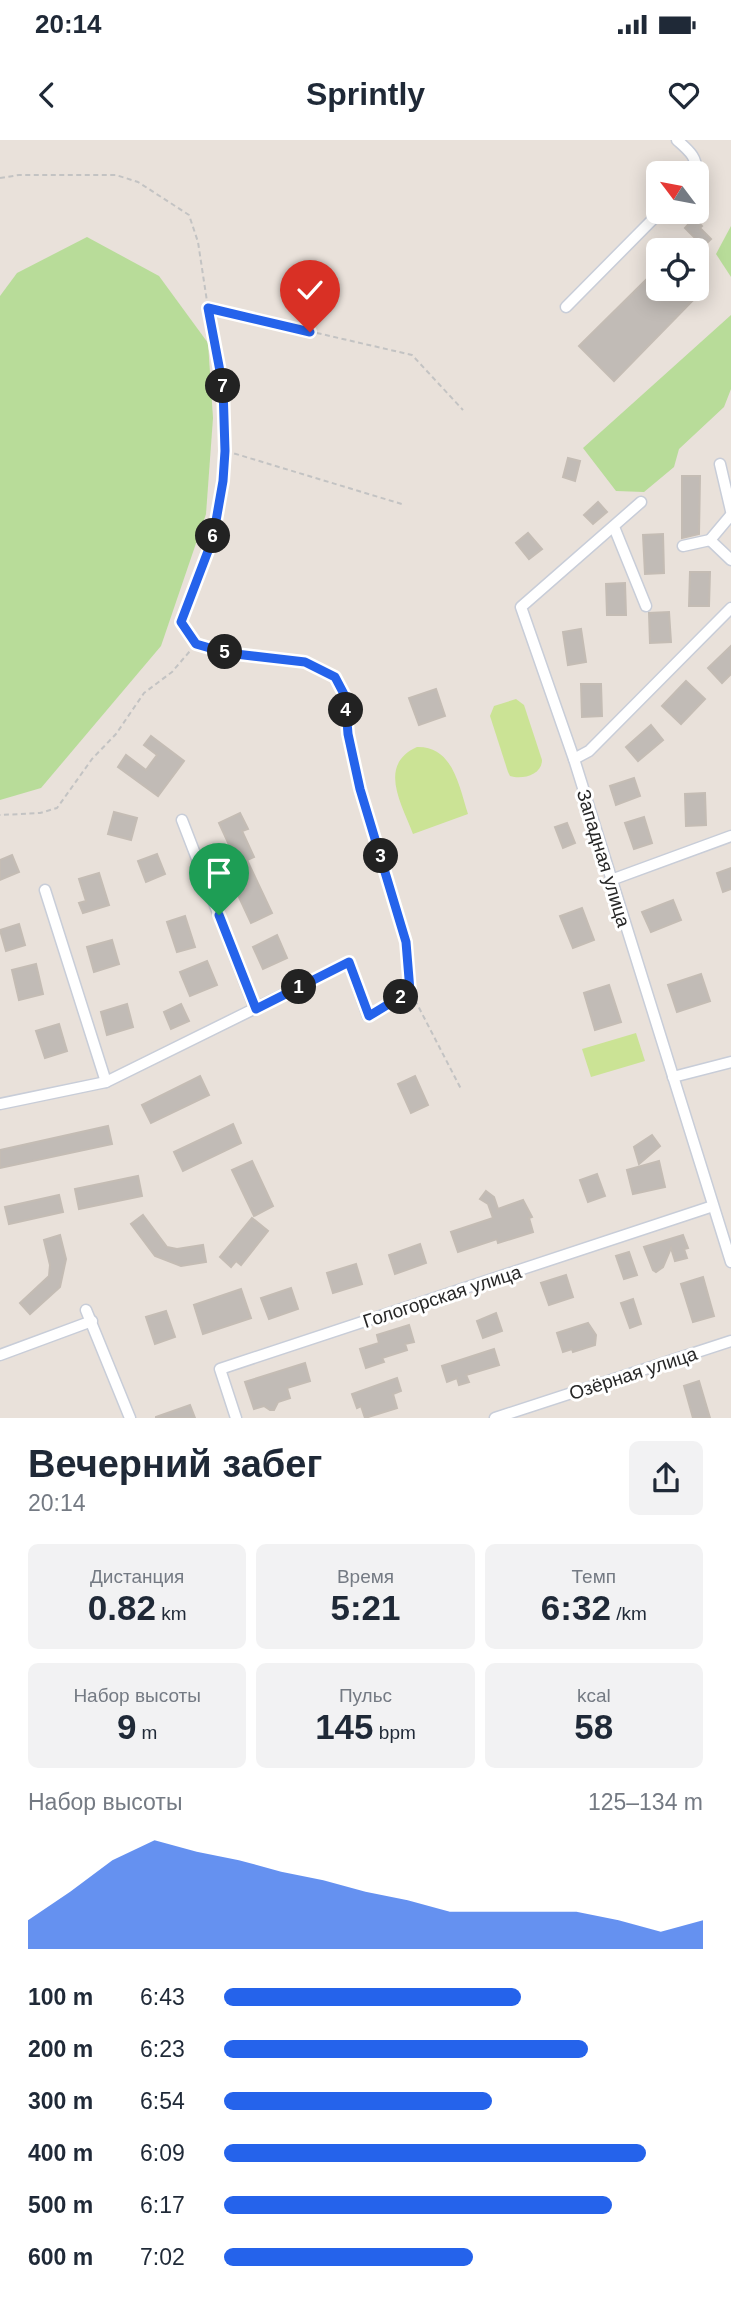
<!DOCTYPE html>
<html lang="ru">
<head>
<meta charset="utf-8">
<style>
  body { margin:0; font-family:Helvetica,sans-serif; background:#f2f2f3; color:#1f2937; height:100vh; display:flex; flex-direction:column; font-size:26px; white-space:nowrap }
  * { box-sizing:border-box; margin:0 }
  p { font-size:23px; color:#747a83 }
  .icon { flex:none; width:38px; height:38px; fill:none; stroke:currentColor; stroke-width:2; stroke-linecap:round; stroke-linejoin:round }
  .map { position:relative; height:1278px; overflow:hidden }
  .side { display:flex; flex-direction:column; background:#fff; flex:1 }
  .side>* { flex:none }
  .needle { width:46px; rotate:302deg }
  .buttons { position:absolute; left:646px; top:21px; display:grid; gap:14px }
  .buttons a { display:grid; place-items:center; width:63px; height:63px; border-radius:10px; background:#fff; box-shadow:0 4px 18px #0003; font-size:35px }
  .pin { position:absolute; display:grid; place-items:center; width:60px; height:60px; color:#fff; margin:-72px -30px; border-radius:50% 50% 50% 0; rotate:-45deg; box-shadow:0 0 7px #0007 }
  .pin .icon { rotate:45deg }
  .km { position:absolute; width:35px; height:35px; margin:-18px; border-radius:50%; background:#222; color:#fff; font-size:19px; line-height:35px; text-align:center }
  .round { display:grid; place-items:center; flex:none; width:74px; height:74px; border-radius:10px; background:#f2f2f3 }
  .overview { display:flex; align-items:center; justify-content:space-between; height:119px; padding:0 28px }
  h1 { font-size:38px; font-weight:800; line-height:52px }
  .figures { display:grid; grid-template-columns:repeat(3,1fr); gap:10px; height:119px; padding:7px 28px }
  .figures div { display:grid; align-content:center; border-radius:10px; background:#f2f2f3; text-align:center }
  .figures b { font-size:35px; font-weight:800 }
  .figures small { font-size:19px; font-weight:400 }
  .figures p { font-size:19px }
  .chart { height:196px; padding:14px 28px }
  .chart p { display:flex; justify-content:space-between }
  .chart svg { width:100%; height:126px; margin-top:7px; fill:#2563eb; opacity:.7 }
  ul { padding:0 28px; list-style:none; font-size:23px }
  li { display:grid; grid-template-columns:112px 84px 1fr; align-items:center; height:52px }
  li i { height:18px; border-radius:9px; background:#2563eb }
  .status { display:flex; justify-content:space-between; align-items:center; height:49px; padding:0 35px; background:#fff; direction:ltr }
  .status svg { height:19px; fill:currentColor }
  header { display:flex; justify-content:space-between; align-items:center; height:91px; padding:0 28px; background:#fff; font-size:32px; font-weight:800 }
  .map>svg:first-child { display:block }
  .green { fill:#b8dc99 }
  .pitch { fill:#cbe395 }
  .building { fill:#c1bbb6; stroke:#c4bcb4; stroke-width:2 }
  .lines { fill:none; stroke-linecap:round; stroke-linejoin:round }
  .minor-casing { stroke:#c8cdd8; stroke-width:13 }
  .path { stroke:#c3c3c3; stroke-width:2; stroke-dasharray:5 3.5; stroke-linecap:butt }
  .minor { stroke:#fff; stroke-width:10 }
  .route-casing { stroke:#fff; stroke-width:14 }
  .route { stroke:#2563eb; stroke-width:9 }
  .labels { text-anchor:middle; stroke-width:6; stroke-linejoin:round; paint-order:stroke }
  .street-label { font-size:19px; fill:#272727; stroke:#fff }
</style>
</head>
<body>
<div class="status"><b>20:14</b><svg viewBox="0 0 49 12"><path d="M0 12V9h3v3zM5 12V6h3v6zM10 12V3h3v9zM15 12V0h3v12zM26 1h20v11H26zM47 4h2v5h-2z"/></svg></div>
<header><svg class="icon" aria-label="back" viewBox="0 0 24 24"><path d="M15 5l-7 7 7 7"/></svg>Sprintly<svg class="icon" aria-label="heart" viewBox="0 0 24 24"><path d="M12 20l-8-8c-3-5 5-10 8-4 3-6 11-1 8 4z"/></svg></header>
<div class="map">
<svg width="731" height="1278" viewBox="0 0 731 1278">
  <rect width="100%" height="100%" fill="#e9e1da"/>
  <!-- green -->
  <g class="green">
    <path d="M731,86V137L716,114Z"/>
    <path d="M87,97L159,136L208,203L213,278L206,374L161,506L41,648L0,660V156L17,133Z"/>
    <path d="M731,175V249L724,267L679,309L674,327L644,352L616,351L583,308Z"/>
  </g>
  <!-- pitch -->
  <g class="pitch">
    <path d="M516,559L524,565L542,620C542,635 522,640 510,636L508,632L490,576L494,566Z"/>
    <path d="M417,607C453,606 459,646 468,674L413,694C402,664 377,625 417,607Z"/>
    <path d="M636,893L645,921L591,937L582,909Z"/>
  </g>
  <!-- building -->
  <g class="building">
    <path d="M694,78L702,86L700,88L711,99L700,110H689L698,101L685,88Z"/>
    <path d="M658,128V149H693L699,154L614,241L579,206Z"/>
    <path d="M568,318L580,321L575,341L563,337Z"/>
    <path d="M682,336H700L699,394L682,398Z"/>
    <path d="M598,362L607,372L593,384L584,375Z"/>
    <path d="M528,393L542,409L529,419L516,403Z"/>
    <path d="M663,394L664,433L645,434L643,395Z"/>
    <path d="M690,432H710L709,466H689Z"/>
    <path d="M625,443L626,475H607L606,444Z"/>
    <path d="M669,472L671,502L650,503L649,473Z"/>
    <path d="M581,489L586,522L568,525L563,492Z"/>
    <path d="M731,506V534L722,543L708,528Z"/>
    <path d="M686,541L705,559L681,584L662,566Z"/>
    <path d="M581,544H601L602,576L582,577Z"/>
    <path d="M436,549L445,576L419,585L409,558Z"/>
    <path d="M651,585L663,600L638,621L626,607Z"/>
    <path d="M151,596L184,621L158,656L118,627L126,615L146,630L157,615L144,605Z"/>
    <path d="M634,638L640,656L616,665L610,646Z"/>
    <path d="M705,653L706,685L686,686L685,654Z"/>
    <path d="M114,672L137,678L131,700L108,694Z"/>
    <path d="M240,673L248,689L242,691L254,717L247,720L272,773L251,783L231,740L238,737L226,711L231,709L219,683Z"/>
    <path d="M644,677L652,703L634,709L625,683Z"/>
    <path d="M567,683L575,703L563,708L555,687Z"/>
    <path d="M157,714L165,734L146,742L138,721Z"/>
    <path d="M12,715L19,732L0,740V720Z"/>
    <path d="M731,728V749L723,752L717,733Z"/>
    <path d="M99,733L109,765L83,773L79,763L86,761L79,739Z"/>
    <path d="M673,760L681,780L651,792L642,772Z"/>
    <path d="M582,768L594,800L573,808L560,776Z"/>
    <path d="M185,776L195,807L177,812L167,782Z"/>
    <path d="M19,784L25,805L6,811L0,790Z"/>
    <path d="M277,795L287,818L263,829L253,807Z"/>
    <path d="M112,800L119,824L94,832L87,807Z"/>
    <path d="M207,821L217,845L190,856L180,832Z"/>
    <path d="M36,824L43,854L19,860L12,830Z"/>
    <path d="M701,834L710,861L677,872L668,845Z"/>
    <path d="M609,845L621,882L595,890L584,853Z"/>
    <path d="M127,864L133,887L107,895L101,872Z"/>
    <path d="M181,864L189,881L171,889L164,872Z"/>
    <path d="M59,884L67,911L45,918L36,891Z"/>
    <path d="M200,936L209,955L151,983L142,965Z"/>
    <path d="M415,936L428,965L411,973L398,944Z"/>
    <path d="M233,984L241,1003L183,1031L174,1012Z"/>
    <path d="M108,986L112,1004L0,1028V1010Z"/>
    <path d="M652,995L660,1006L639,1024L634,1007Z"/>
    <path d="M252,1021L273,1066L254,1076L232,1030Z"/>
    <path d="M659,1021L665,1047L633,1054L627,1030Z"/>
    <path d="M597,1034L605,1056L588,1062L580,1040Z"/>
    <path d="M138,1036L142,1056L79,1069L75,1049Z"/>
    <path d="M486,1051L494,1057L498,1069L523,1060L532,1077L529,1078L533,1092L498,1103L497,1099L458,1112L451,1092L493,1078L488,1064L480,1059Z"/>
    <path d="M59,1055L63,1072L9,1084L5,1067Z"/>
    <path d="M143,1075L167,1107L177,1109L203,1105L206,1122L181,1126L155,1116L131,1084Z"/>
    <path d="M252,1078L268,1091L241,1125L236,1121L231,1127L220,1117Z"/>
    <path d="M60,1095L66,1119L60,1147L30,1174L20,1163L49,1136L50,1125L44,1100Z"/>
    <path d="M683,1095L688,1108L684,1109L687,1118L675,1121L671,1108L663,1127L656,1132L653,1130L644,1107Z"/>
    <path d="M420,1104L426,1123L395,1134L389,1115Z"/>
    <path d="M629,1112L637,1135L624,1139L616,1116Z"/>
    <path d="M356,1124L362,1144L333,1153L327,1133Z"/>
    <path d="M566,1135L573,1157L549,1165L541,1143Z"/>
    <path d="M703,1137L714,1176L693,1182L681,1144Z"/>
    <path d="M291,1148L298,1169L269,1179L261,1158Z"/>
    <path d="M241,1149L251,1178L203,1194L194,1165Z"/>
    <path d="M633,1159L641,1184L630,1188L621,1163Z"/>
    <path d="M166,1171L175,1197L155,1204L146,1177Z"/>
    <path d="M496,1173L502,1191L483,1198L477,1181Z"/>
    <path d="M588,1183L596,1195L595,1205L573,1212L572,1209L563,1212L557,1193Z"/>
    <path d="M409,1185L414,1202L405,1204L407,1210L382,1218L384,1222L366,1228L360,1209L379,1203L377,1195Z"/>
    <path d="M494,1209L499,1225L466,1235L469,1242L459,1245L457,1238L447,1242L442,1226Z"/>
    <path d="M305,1223L310,1241L287,1248L290,1258L278,1262L274,1270H270L264,1266L254,1269L245,1242Z"/>
    <path d="M397,1238L401,1251L393,1254L397,1268L365,1278L361,1266L357,1268L352,1254Z"/>
    <path d="M699,1241L710,1278H693L684,1246Z"/>
    <path d="M190,1265L195,1278H156V1277Z"/>
  </g>
  <g class="lines">
    <!-- minor casing -->
    <g class="minor-casing">
      <g id="minor">
        <path d="M677,0C688,10 698,17 696,33"/>
        <path d="M566,167L660,72"/>
        <path d="M720,324L731,371"/>
        <path d="M641,362L521,467L574,619L731,1122"/>
        <path d="M614,387L646,466"/>
        <path d="M710,400L731,375"/>
        <path d="M683,406L710,400L731,420"/>
        <path d="M574,619L589,611L731,468"/>
        <path d="M182,680L255,869"/>
        <path d="M611,740L731,696"/>
        <path d="M45,750L106,942"/>
        <path d="M673,937L731,922"/>
        <path d="M0,964L106,942L349,822L368,876L410,851"/>
        <path d="M86,1170L130,1278"/>
        <path d="M0,1215L92,1181"/>
        <path d="M236,1278L220,1229L713,1066"/>
        <path d="M495,1278L731,1201"/>
      </g>
    </g>
    <!-- path -->
    <g class="path">
      <path d="M0,38L19,35H116L138,42L189,75L198,102L208,168L219,217L223,247L225,311L223,341L213,398L182,475C180,488 188,495 196,504L172,532L144,553L116,594L92,619L57,668L40,673L0,675"/>
      <path d="M209,168L412,215L463,270"/>
      <path d="M226,311L405,365"/>
      <path d="M196,504L227,513L305,522L335,537L345,556L348,594L361,649L406,801L409,841"/>
      <path d="M415,860L461,949"/>
    </g>
    <!-- minor -->
    <use href="#minor" class="minor"/>
  </g>
  <g class="lines">
    <!-- route casing -->
    <g class="route-casing">
      <path id="route" d="M219,775L256,869L349,822L369,876L410,851L406,802L360,649L348,594L345,556L335,537L305,522L227,513L196,504L181,482L213,398L223,341L225,311L223,247L208,168L310,192"/>
    </g>
    <!-- route -->
    <use href="#route" class="route"/>
  </g>
  <g class="labels">
    <!-- street labels -->
    <g class="street-label">
      <text transform="translate(604 718) rotate(73)" y="7">Западная улица</text>
      <text transform="translate(442 1156) rotate(-18)" y="7">Гологорская улица</text>
      <text transform="translate(633 1233) rotate(-18)" y="7">Озёрная улица</text>
    </g>
  </g>
</svg>
<div class="buttons">
<a><svg class="needle" viewBox="-14 -14 28 28"><path d="M0-13l5 13h-10z" fill="#e53935"/><path d="M0 13l5-13h-10z" fill="#747a83"/></svg></a>
<a><svg class="icon" aria-label="locate" viewBox="0 0 24 24"><circle cx="12" cy="12" r="6"/><path d="M12 2v4M12 18v4M2 12h4M18 12h4"/></svg></a>
</div>
<div class="pin" style="left:219px;top:775px;background:#1e9e55"><svg class="icon" aria-label="arrive" viewBox="0 0 24 24"><path d="M6 21V4h12l-3 4 3 4H6"/></svg></div>
<div class="pin" style="left:310px;top:192px;background:#d93025"><svg class="icon" aria-label="check" viewBox="0 0 24 24"><path d="M5 12l5 5 9-10"/></svg></div>
<b class="km" style="left:299px;top:847px">1</b>
<b class="km" style="left:401px;top:857px">2</b>
<b class="km" style="left:381px;top:716px">3</b>
<b class="km" style="left:346px;top:570px">4</b>
<b class="km" style="left:225px;top:512px">5</b>
<b class="km" style="left:213px;top:396px">6</b>
<b class="km" style="left:223px;top:246px">7</b>
</div>
<section class="side">
<div class="overview"><div><h1>Вечерний забег</h1><p>20:14</p></div><a class="round"><svg class="icon" aria-label="share" viewBox="0 0 24 24"><path d="M12 15V3M7 8l5-5 5 5M5 13v7h14v-7"/></svg></a></div>
<div class="figures">
<div><p>Дистанция</p><b>0.82<small> km</small></b></div>
<div><p>Время</p><b>5:21</b></div>
<div><p>Темп</p><b>6:32<small> /km</small></b></div>
</div>
<div class="figures">
<div><p>Набор высоты</p><b>9<small> m</small></b></div>
<div><p>Пульс</p><b>145<small> bpm</small></b></div>
<div><p>kcal</p><b>58</b></div>
</div>
<div class="chart"><p><span>Набор высоты</span>125–134 m</p>
<svg viewBox="0 0 160 44" preserveAspectRatio="none"><path d="M0 44V34L10 24L20 13L30 6L40 10L50 13L60 17L70 20L80 24L90 27L100 31L110 31L120 31L130 31L140 34L150 38L160 34V44z"/></svg>
</div>
<ul>
<li><b>100 m</b>6:43<i style="width:62%"></i></li>
<li><b>200 m</b>6:23<i style="width:76%"></i></li>
<li><b>300 m</b>6:54<i style="width:56%"></i></li>
<li><b>400 m</b>6:09<i style="width:88%"></i></li>
<li><b>500 m</b>6:17<i style="width:81%"></i></li>
<li><b>600 m</b>7:02<i style="width:52%"></i></li>
</ul>
</section>
</body>
</html>
